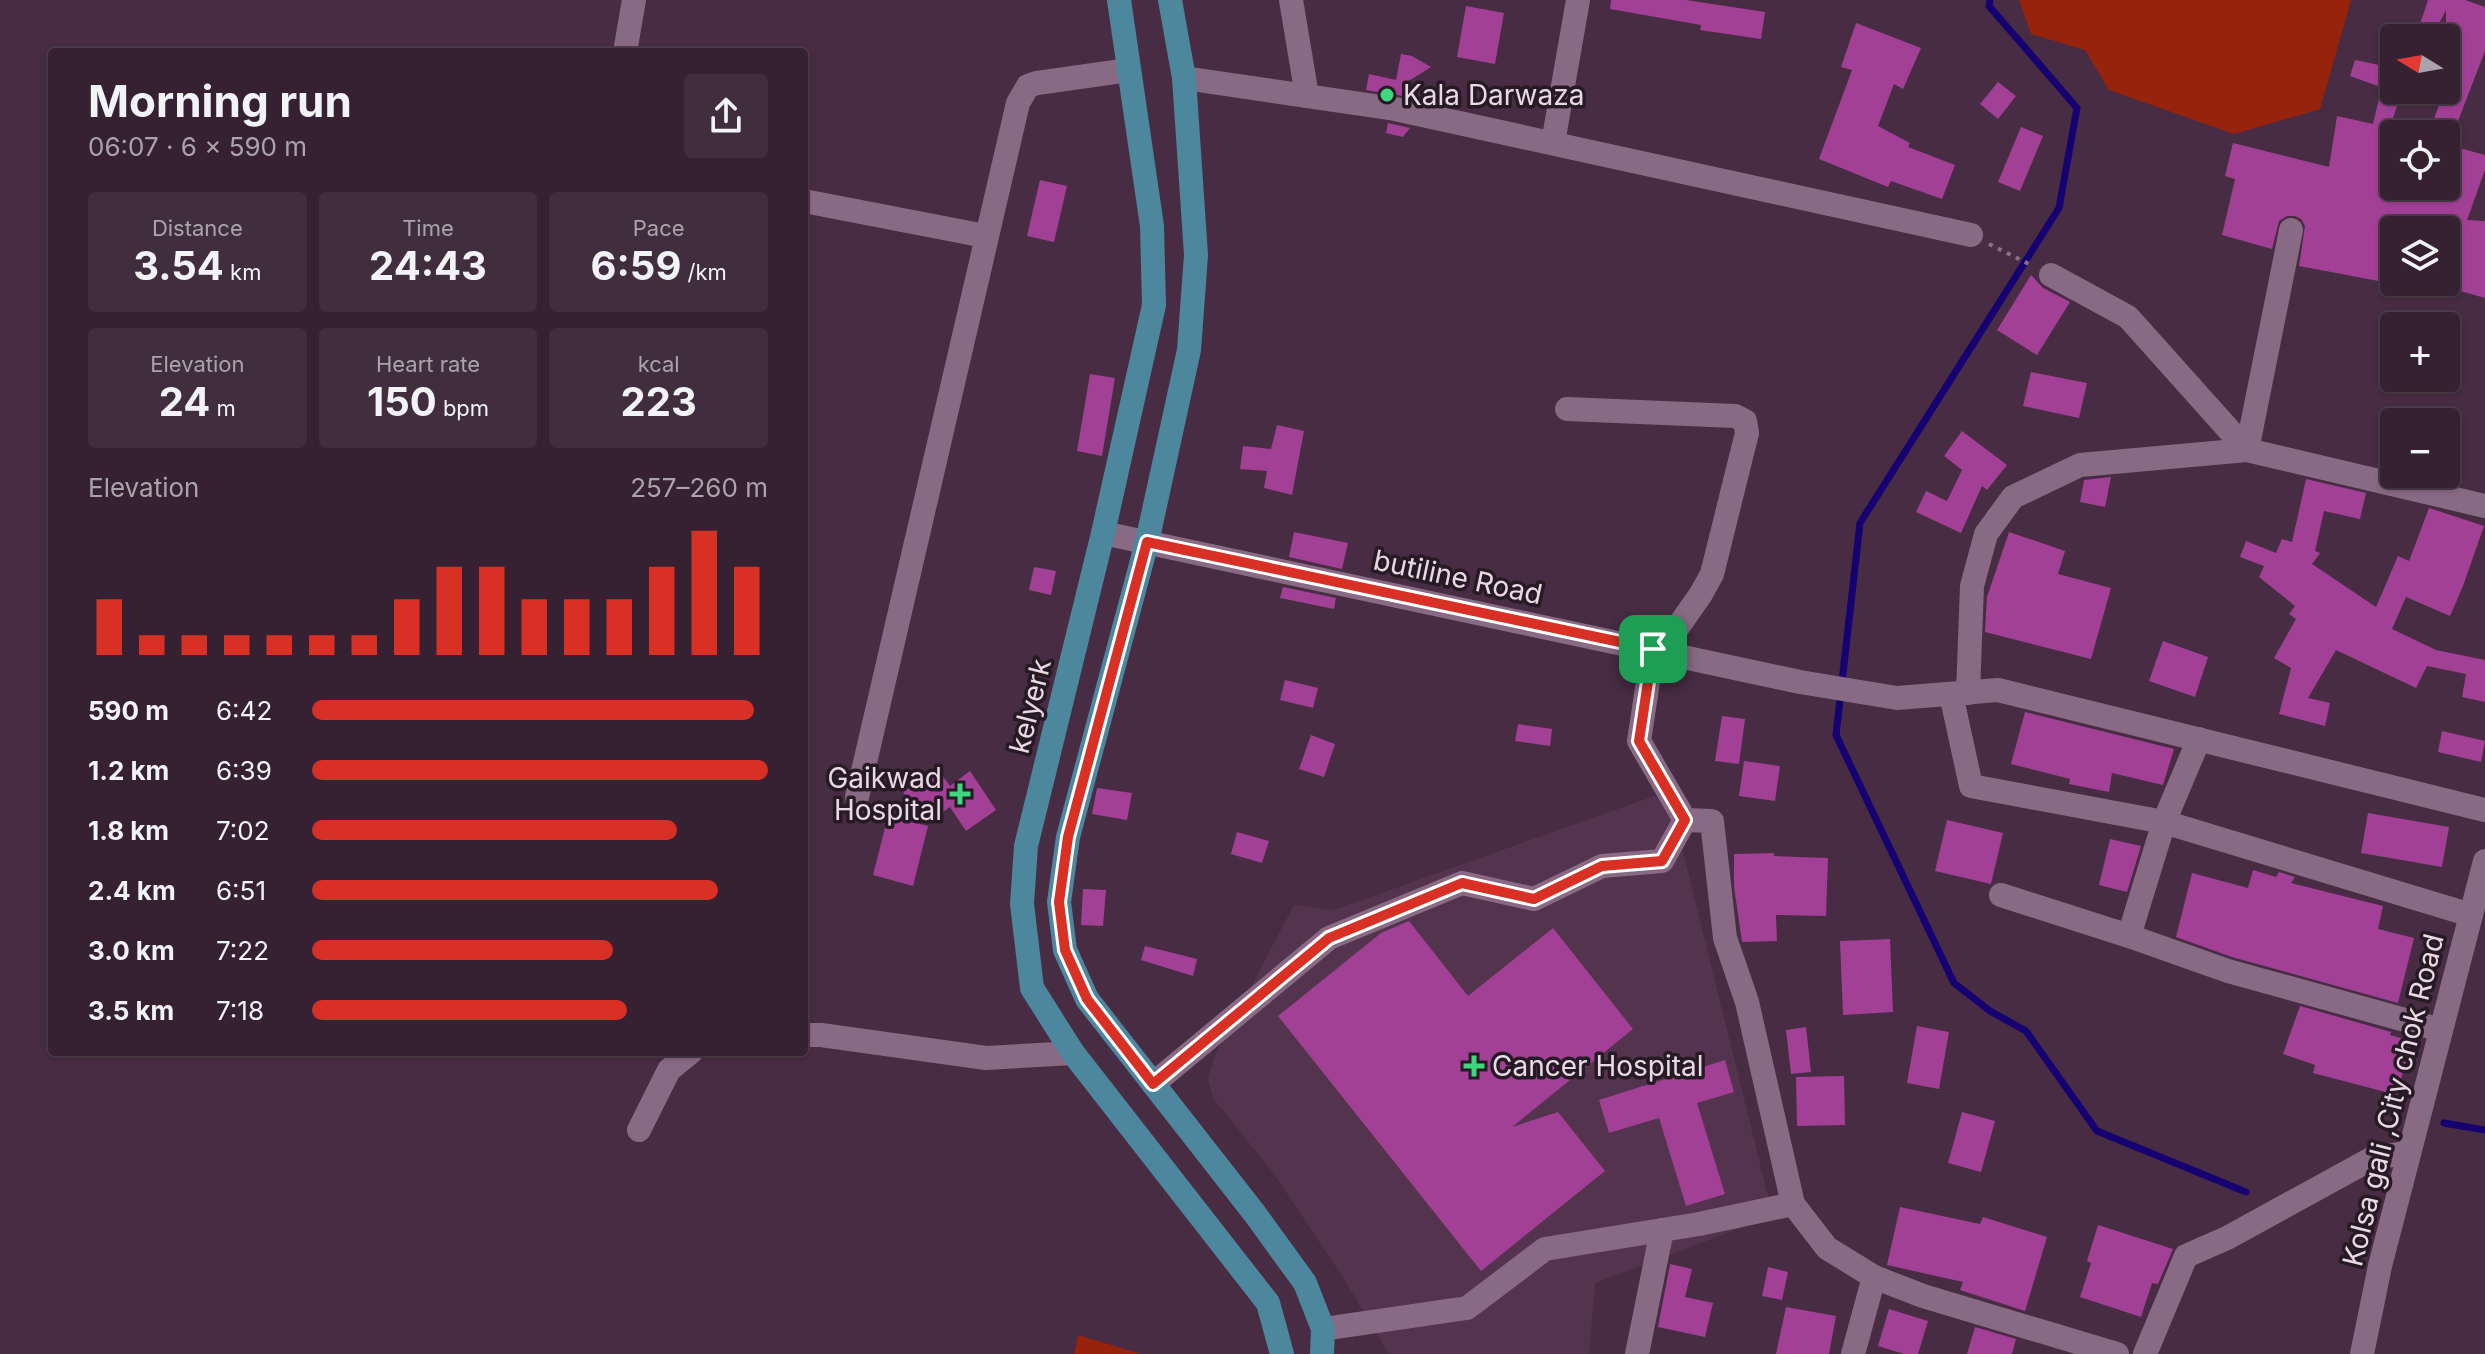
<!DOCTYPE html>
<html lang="en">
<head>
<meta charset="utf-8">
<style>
  body { margin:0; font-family:Inter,sans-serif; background:#402e3e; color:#f1f3f6; height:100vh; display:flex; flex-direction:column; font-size:30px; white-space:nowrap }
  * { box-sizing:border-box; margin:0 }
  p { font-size:26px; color:#aaa3ac }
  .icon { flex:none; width:44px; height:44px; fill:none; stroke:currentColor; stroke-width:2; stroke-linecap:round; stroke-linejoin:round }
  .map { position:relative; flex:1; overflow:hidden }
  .details { position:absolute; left:48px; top:48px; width:760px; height:1008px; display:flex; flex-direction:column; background:#352132; border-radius:8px; box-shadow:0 2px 6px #0004,0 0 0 2px #4f3e4d }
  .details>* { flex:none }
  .needle { width:52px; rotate:281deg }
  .tools { position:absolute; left:2380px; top:24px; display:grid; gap:16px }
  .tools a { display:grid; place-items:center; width:80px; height:80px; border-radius:8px; background:#352132; box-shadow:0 2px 6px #0004,0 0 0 2px #4f3e4d; font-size:40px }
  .pin { position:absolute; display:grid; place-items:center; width:68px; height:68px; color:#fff; margin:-34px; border-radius:16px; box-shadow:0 4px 12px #0006 }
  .round { display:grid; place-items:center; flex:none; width:84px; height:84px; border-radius:8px; background:#402e3e }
  .head { display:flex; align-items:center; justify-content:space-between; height:136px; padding:0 40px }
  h1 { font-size:44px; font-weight:700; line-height:60px }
  .figures { display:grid; grid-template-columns:repeat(3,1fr); gap:12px; height:136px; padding:8px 40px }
  .figures div { display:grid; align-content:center; border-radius:8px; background:#402e3e; text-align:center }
  .figures b { font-size:40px; font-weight:700 }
  .figures small { font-size:22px; font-weight:400 }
  .figures p { font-size:22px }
  .chart { height:224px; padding:16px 40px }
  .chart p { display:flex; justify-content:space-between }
  .chart svg { width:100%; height:144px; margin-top:8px; stroke:#d93025; stroke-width:6 }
  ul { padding:0 40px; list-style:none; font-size:26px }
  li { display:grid; grid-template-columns:128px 96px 1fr; align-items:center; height:60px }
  li i { height:20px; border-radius:10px; background:#d93025 }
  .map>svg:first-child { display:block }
  .built { fill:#54334e }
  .green { fill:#98230c }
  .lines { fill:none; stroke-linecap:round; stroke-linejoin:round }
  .stream { stroke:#150172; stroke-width:7 }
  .building { fill:#a24096 }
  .path { stroke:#8a7386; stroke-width:4; stroke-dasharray:4 6; stroke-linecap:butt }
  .minor { stroke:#896a84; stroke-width:24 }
  .major { stroke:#4c879e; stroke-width:24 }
  .route-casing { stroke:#fff; stroke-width:16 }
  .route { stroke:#d93025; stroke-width:10 }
  .poi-dot { fill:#3ed77d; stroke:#261a24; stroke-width:3 }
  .labels { text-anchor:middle; stroke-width:7; stroke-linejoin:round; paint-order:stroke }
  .poi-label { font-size:28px; fill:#ead8e6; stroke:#261a24; text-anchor:start }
  .street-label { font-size:28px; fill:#ead8e6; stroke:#261a24 }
</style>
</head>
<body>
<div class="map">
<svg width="2485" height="1354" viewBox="0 0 2485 1354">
  <rect width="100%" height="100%" fill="#472c43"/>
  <!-- built -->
  <path class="built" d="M1668,791L1773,1216L1595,1283L1589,1354H1389L1344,1279L1274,1174L1213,1098L1208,1078L1216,1053L1294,905L1334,910Z"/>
  <!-- green -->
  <g class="green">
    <path d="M2019,0H2351L2320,109L2234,134L2109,90L2085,50L2031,34Z"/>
    <path d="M1078,1335L1141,1354H1074Z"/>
  </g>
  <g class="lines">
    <!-- stream -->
    <g class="stream">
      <path d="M1990,0L1989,6L2077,108L2059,208L1860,523L1836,735L1954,983L1990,1011L2026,1031L2097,1131L2246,1192"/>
      <path d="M2444,1123L2485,1130"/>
    </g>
  </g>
  <!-- building -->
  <g class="building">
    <path d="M1611,0H1686L1765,12L1761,39L1700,30L1701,25L1610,9Z"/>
    <path d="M2428,0H2465L2485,7V51L2453,134H2429L2444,90H2446V10L2434,34L2419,27Z"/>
    <path d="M1466,6L1504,13L1495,64L1457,57Z"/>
    <path d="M1856,23L1921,48L1903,89L1894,84L1878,126L1910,143L1908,147L1955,165L1942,199L1891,181L1888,187L1819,159L1852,70L1841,67Z"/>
    <path d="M1401,54L1412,56L1431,67L1407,82L1411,83L1409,97L1366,90L1369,74L1396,80Z"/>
    <path d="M2355,60L2394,68V90H2403L2390,126H2394V186H2446V147L2463,149L2485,155V170L2467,220L2485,221V298L2446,287V230H2435L2406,214L2401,230H2394V280L2390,279L2389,283L2299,266L2305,226L2301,219L2295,216H2287L2279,221L2272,249L2222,235L2235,179L2225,176L2233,143L2329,167L2337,116L2373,124L2381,90H2389L2350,76Z"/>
    <path d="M1998,82L2016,96L1998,119L1980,104Z"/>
    <path d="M1388,123L1392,124L1410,128L1403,137L1386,133Z"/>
    <path d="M2021,127L2043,136L2020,191L1998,182Z"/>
    <path d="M1040,180L1067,186L1054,242L1027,236Z"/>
    <path d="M2031,275L2043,288L2070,302L2037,355L1997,330Z"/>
    <path d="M2031,372L2087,383L2079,418L2023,406Z"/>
    <path d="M1090,374L1115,378L1102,456L1077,451Z"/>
    <path d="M1277,425L1304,431L1292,495L1264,488L1267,471L1240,469L1243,446L1271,449Z"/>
    <path d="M1962,431L2007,465L1987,490L1982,486L1961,533L1916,512L1926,491L1947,501L1962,470L1944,456Z"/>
    <path d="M2111,477L2105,507L2080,502L2084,480Z"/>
    <path d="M2306,479L2366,493L2360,519L2324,511L2315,551L2320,553L2312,564L2376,607L2398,556L2409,561L2429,508L2484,526L2463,586L2450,616L2406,597L2392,629L2436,650L2485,660V702L2462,697L2466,674L2427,666L2416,688L2336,650L2308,698L2330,703L2325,726L2279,714L2291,668L2274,658L2296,619L2289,614L2295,606L2259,577L2264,566L2240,557L2246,541L2276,553L2282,539L2292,542Z"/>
    <path d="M1294,532L1348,543L1342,569L1289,557Z"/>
    <path d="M2009,532L2065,551L2058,574L2111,588L2091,659L1985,632L1987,597Z"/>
    <path d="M1034,567L1056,571L1051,595L1029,590Z"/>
    <path d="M1283,587L1336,598L1334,609L1280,598Z"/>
    <path d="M2163,641L2208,657L2195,697L2149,681Z"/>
    <path d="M1285,680L1318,688L1313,708L1280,700Z"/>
    <path d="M2025,712L2174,749L2163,785L2112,773L2109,792L2069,784L2070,779L2011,764Z"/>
    <path d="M1722,716L1745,719L1739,764L1715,761Z"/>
    <path d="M1518,724L1552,729L1550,746L1515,741Z"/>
    <path d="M2442,731L2485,741L2481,762L2438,752Z"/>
    <path d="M1311,735L1335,744L1324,777L1299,769Z"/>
    <path d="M1744,761L1780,766L1775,801L1739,796Z"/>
    <path d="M937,768L950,786L970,771L996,810L966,831L950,807L926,824L903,792Z"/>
    <path d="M1097,788L1132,793L1127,820L1092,814Z"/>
    <path d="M2368,813L2449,827L2442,867L2361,853Z"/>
    <path d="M888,816L928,826L913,886L873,875Z"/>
    <path d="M1947,820L2003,833L1991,884L1935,871Z"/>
    <path d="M1237,832L1269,841L1262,863L1231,854Z"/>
    <path d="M2110,839L2141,846L2127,892L2099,885Z"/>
    <path d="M1774,853V856L1828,858L1826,916L1776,915L1777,941L1742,942L1734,887V854Z"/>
    <path d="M2253,870L2276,877L2279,872L2295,877L2291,883L2383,906L2378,929L2414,938L2398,1003L2232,957L2176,937L2192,873L2248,888Z"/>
    <path d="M1083,889L1106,890L1103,926L1081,925Z"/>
    <path d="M1409,921L1468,996L1553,928L1633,1029L1512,1127L1558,1112L1605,1171L1481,1271L1278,1016L1381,933Z"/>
    <path d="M1890,939L1893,1012L1843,1015L1840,941Z"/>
    <path d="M1145,946L1197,959L1193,976L1141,960Z"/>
    <path d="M2300,1006L2391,1032L2390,1035L2411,1041L2397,1095L2313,1073L2315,1065L2283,1054Z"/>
    <path d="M1917,1026L1949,1032L1939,1089L1907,1083Z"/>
    <path d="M1806,1027L1811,1072L1791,1074L1786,1030Z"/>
    <path d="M1725,1060L1734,1092L1697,1103L1725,1194L1686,1206L1659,1118L1609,1133L1599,1100Z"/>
    <path d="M1844,1076L1845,1125L1797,1126L1796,1077Z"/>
    <path d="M1962,1112L1995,1121L1981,1172L1948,1163Z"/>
    <path d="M1900,1207L1980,1224L1983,1217L2047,1237L2025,1311L1960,1290L1963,1282L1887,1265Z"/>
    <path d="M2098,1225L2173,1249L2158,1284L2152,1283L2141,1317L2080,1297L2091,1263L2087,1261Z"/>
    <path d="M1670,1264L1692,1269L1685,1297L1713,1303L1705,1337L1658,1327Z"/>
    <path d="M1768,1267L1788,1272L1782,1300L1762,1296Z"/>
    <path d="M1786,1307L1836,1316L1829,1354H1776Z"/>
    <path d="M1889,1309L1928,1321L1918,1354H1904L1878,1346Z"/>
    <path d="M1975,1327L2016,1339L2012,1354H1967Z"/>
  </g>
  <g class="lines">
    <!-- path -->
    <path class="path" d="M1989,244L2031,265"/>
    <!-- minor -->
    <g class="minor">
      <path d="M1291,0L1307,96"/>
      <path d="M625,52L634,0"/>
      <path d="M1184,78L1395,109L1971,235"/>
      <path d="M1553,143L1578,0"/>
      <path d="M804,201L985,236"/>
      <path d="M2051,275L2128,317L2247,450L2485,506"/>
      <path d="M1567,409L1735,416L1745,421L1747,433L1712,574L1701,594L1661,651"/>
      <path d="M1103,533L1800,682L1897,698L1998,690L2485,810"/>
      <path d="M1653,649L1639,741L1685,820L1712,821L1725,938L1747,1002L1793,1204L1827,1248L1874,1277L1923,1296L2117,1354"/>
      <path d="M1968,693L1972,586L1986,534L2013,497L2080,465L2247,450L2291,230"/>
      <path d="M1951,694L1971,786L2164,822L2471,915"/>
      <path d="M857,797L1018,103L1028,86L1037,83L1129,70"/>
      <path d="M2001,895L2129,936L2228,971L2441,1030"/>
      <path d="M2129,936L2164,822L2199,739"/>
      <path d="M804,1035H821L986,1058L1073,1053"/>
      <path d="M1153,1084L1329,938L1462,883L1534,899L1602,866L1662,861L1685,820"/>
      <path d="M639,1130L669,1070L691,1052"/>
      <path d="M1323,1329L1467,1308L1545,1249L1699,1224L1793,1204"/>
      <path d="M1637,1354L1662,1230"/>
      <path d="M1853,1354L1874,1277"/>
      <path d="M2145,1354L2186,1256L2227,1238L2371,1159L2409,1152"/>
      <path d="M2362,1354L2380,1266L2485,861"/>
    </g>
    <!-- major -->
    <g class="major">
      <path d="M1119,0L1152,226L1154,305L1103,533L1026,846L1022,904L1032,988L1073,1053L1268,1303L1282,1354"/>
      <path d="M1170,0L1184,78L1196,255L1189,350L1147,542L1068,837L1059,902L1065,950L1087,999L1255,1214L1305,1283L1323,1329L1322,1354"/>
    </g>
  </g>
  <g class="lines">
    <!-- route casing -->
    <g class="route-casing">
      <path id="route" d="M1147,542L1653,649L1639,741L1685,820L1662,861L1602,866L1534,899L1462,883L1329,938L1153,1084L1087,999L1065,950L1059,902L1068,837Z"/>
    </g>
    <!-- route -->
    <use href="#route" class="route"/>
  </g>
  <!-- markers -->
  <g class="poi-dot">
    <circle cx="1387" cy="95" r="8"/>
    <path d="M956 782h8v8h8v8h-8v8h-8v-8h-8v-8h8z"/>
    <path d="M1470 1054h8v8h8v8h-8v8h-8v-8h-8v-8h8z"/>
  </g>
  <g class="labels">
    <!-- poi labels -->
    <g class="poi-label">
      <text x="1403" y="105">Kala Darwaza</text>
      <text x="942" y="788" text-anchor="end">Gaikwad<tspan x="942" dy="32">Hospital</tspan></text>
      <text x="1492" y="1076">Cancer Hospital</text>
    </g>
    <!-- street labels -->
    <g class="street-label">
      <text transform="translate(1458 577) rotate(12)" y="10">butiline Road</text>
      <text transform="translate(1030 706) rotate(-76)" y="10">kelyerk</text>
      <text transform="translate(2393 1100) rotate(-76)" y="10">Kolsa gali ,City chok Road</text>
    </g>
  </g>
</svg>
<div class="tools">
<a><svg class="needle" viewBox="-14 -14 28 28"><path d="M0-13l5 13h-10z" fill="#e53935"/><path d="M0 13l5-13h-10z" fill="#aaa3ac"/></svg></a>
<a><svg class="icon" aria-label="locate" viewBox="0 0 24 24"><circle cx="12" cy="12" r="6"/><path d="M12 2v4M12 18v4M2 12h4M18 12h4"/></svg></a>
<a><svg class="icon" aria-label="layers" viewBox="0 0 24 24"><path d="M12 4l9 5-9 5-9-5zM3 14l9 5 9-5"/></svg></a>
<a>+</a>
<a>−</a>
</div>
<div class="pin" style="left:1653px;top:649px;background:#1e9e55"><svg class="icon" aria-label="arrive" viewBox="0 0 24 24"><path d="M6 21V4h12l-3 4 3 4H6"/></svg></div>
<section class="details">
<div class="head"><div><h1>Morning run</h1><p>06:07 · 6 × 590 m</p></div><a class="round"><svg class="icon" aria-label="share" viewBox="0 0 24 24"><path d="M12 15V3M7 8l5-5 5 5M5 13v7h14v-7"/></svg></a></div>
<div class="figures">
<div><p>Distance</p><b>3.54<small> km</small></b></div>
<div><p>Time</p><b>24:43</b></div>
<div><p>Pace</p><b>6:59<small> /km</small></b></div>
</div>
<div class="figures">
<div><p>Elevation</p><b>24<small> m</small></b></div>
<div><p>Heart rate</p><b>150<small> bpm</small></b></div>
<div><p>kcal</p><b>223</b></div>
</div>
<div class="chart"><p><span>Elevation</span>257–260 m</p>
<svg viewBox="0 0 160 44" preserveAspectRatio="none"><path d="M5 44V27M15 44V38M25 44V38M35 44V38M45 44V38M55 44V38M65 44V38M75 44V27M85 44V17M95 44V17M105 44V27M115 44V27M125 44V27M135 44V17M145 44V6M155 44V17"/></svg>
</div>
<ul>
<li><b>590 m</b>6:42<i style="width:97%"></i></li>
<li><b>1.2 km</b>6:39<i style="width:100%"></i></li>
<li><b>1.8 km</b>7:02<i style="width:80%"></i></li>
<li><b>2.4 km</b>6:51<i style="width:89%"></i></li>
<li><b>3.0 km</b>7:22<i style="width:66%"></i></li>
<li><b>3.5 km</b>7:18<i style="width:69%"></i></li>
</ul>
</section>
</div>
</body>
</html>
